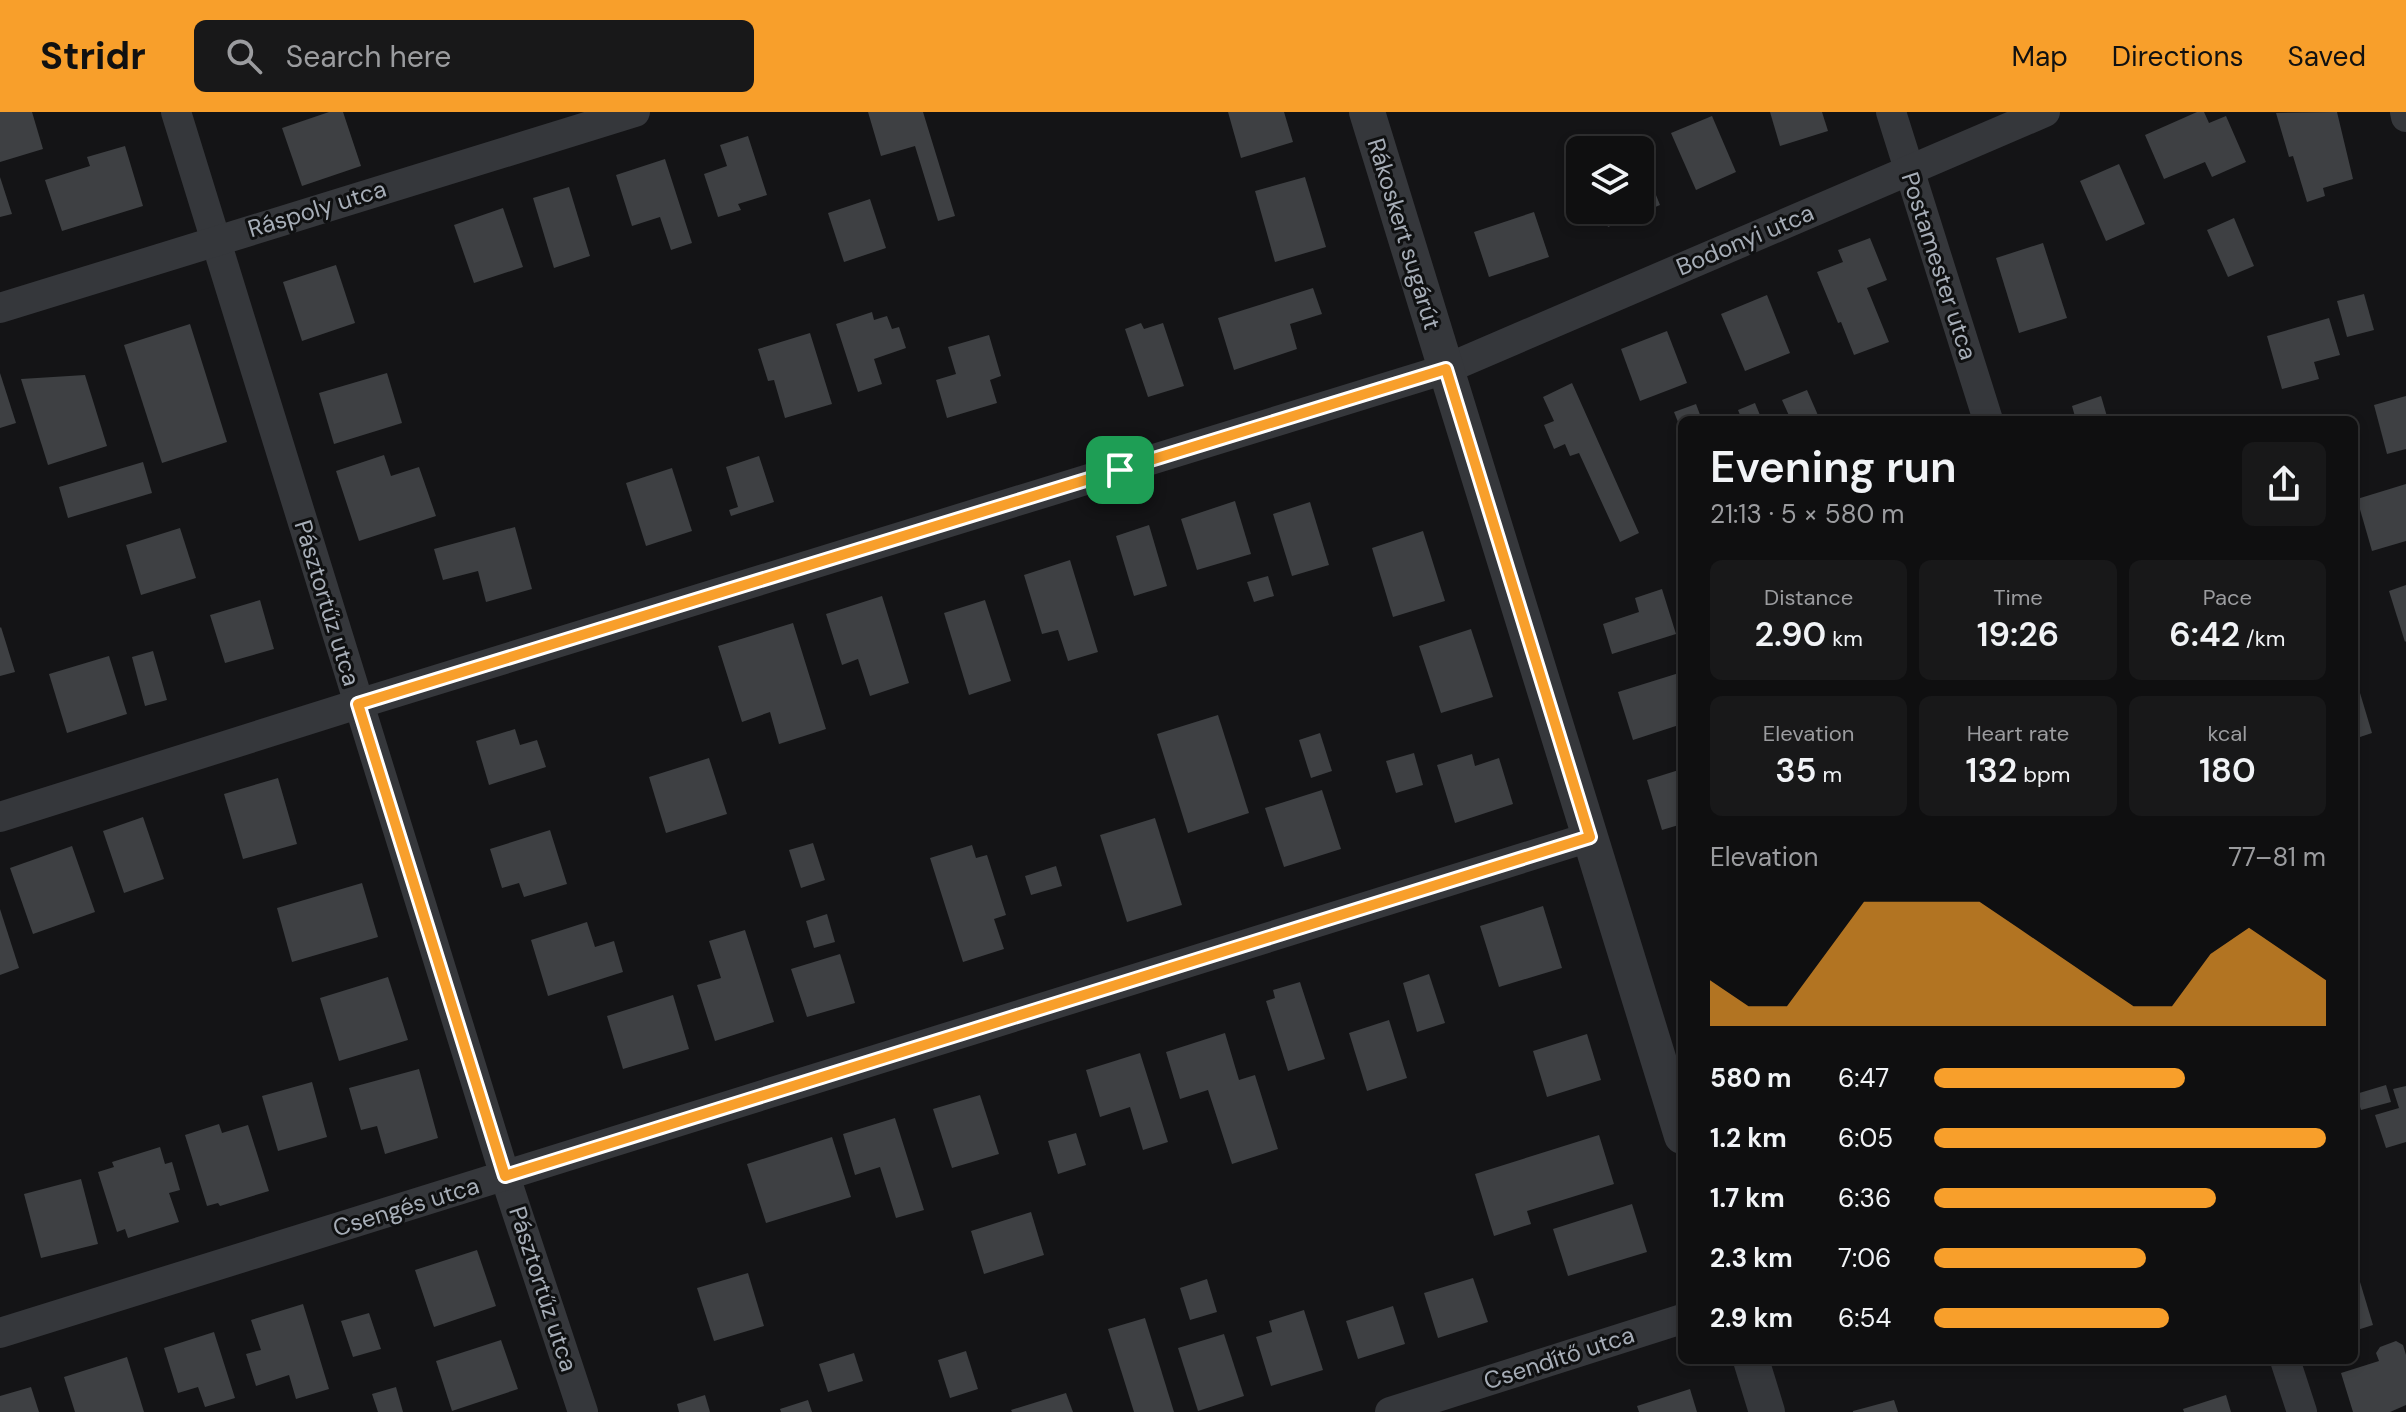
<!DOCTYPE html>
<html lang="en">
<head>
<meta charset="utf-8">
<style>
  body { margin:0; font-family:"DM Sans",sans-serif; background:#181819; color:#f1f3f6; height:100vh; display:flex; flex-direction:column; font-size:30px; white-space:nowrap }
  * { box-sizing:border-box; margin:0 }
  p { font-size:26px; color:#9b9c9f }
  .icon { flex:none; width:44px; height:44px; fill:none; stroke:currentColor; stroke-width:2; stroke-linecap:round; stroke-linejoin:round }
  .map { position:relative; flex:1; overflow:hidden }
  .drawer { position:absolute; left:1678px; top:304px; width:680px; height:948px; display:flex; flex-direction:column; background:#0f0f10; border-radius:12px; box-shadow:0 4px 12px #0003,0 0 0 2px #2f2f30 }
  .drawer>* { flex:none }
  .controls { position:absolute; left:1566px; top:24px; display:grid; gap:16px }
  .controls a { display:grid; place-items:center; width:88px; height:88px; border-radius:12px; background:#0f0f10; box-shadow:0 4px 12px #0003,0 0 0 2px #2f2f30; font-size:40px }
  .pin { position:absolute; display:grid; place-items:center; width:68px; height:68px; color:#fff; margin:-34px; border-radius:16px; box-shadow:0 4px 12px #0006 }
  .round { display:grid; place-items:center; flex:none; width:84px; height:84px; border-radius:12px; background:#181819 }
  .headline { display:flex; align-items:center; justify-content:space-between; height:136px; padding:0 32px }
  h1 { font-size:44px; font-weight:600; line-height:60px }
  .metrics { display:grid; grid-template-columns:repeat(3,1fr); gap:12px; height:136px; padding:8px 32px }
  .metrics div { display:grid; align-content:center; border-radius:12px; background:#181819; text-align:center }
  .metrics b { font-size:34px; font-weight:600 }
  .metrics small { font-size:22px; font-weight:400 }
  .metrics p { font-size:22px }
  .chart { height:224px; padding:16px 32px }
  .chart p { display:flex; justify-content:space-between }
  .chart svg { width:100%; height:144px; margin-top:8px; fill:#f89f2b; opacity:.7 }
  ul { padding:0 32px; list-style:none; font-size:26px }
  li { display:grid; grid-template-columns:128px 96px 1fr; align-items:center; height:60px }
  li i { height:20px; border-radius:10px; background:#f89f2b }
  header { display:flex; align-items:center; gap:48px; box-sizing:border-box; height:112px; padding:0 40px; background:#f89f2b; color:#111 }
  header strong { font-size:38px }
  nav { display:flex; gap:44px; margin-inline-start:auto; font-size:28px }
  .search { width:560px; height:72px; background:#181819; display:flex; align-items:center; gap:20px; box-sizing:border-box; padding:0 28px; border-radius:12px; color:#9b9c9f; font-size:30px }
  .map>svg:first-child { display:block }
  .building { fill:#3e4043 }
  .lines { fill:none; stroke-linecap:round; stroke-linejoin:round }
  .minor { stroke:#35373b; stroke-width:30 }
  .tertiary { stroke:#35373b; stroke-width:36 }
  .route-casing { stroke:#fff; stroke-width:16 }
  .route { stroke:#f89f2b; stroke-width:10 }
  .labels { text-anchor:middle; stroke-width:6; stroke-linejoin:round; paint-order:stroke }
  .street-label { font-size:24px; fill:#a6adb7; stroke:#0f1011 }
</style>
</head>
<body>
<header>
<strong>Stridr</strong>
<div class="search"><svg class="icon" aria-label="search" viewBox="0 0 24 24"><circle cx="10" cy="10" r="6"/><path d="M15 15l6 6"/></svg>Search here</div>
<nav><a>Map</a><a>Directions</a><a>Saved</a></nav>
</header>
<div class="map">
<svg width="2406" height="1300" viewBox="0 0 2406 1300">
  <rect width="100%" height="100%" fill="#141416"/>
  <!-- building -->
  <g class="building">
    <path d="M0,0H32L43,37L0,50Z"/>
    <path d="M329,0H343L361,54L302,74L282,16Z"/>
    <path d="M868,0H923L955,104L938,109L915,34L881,44Z"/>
    <path d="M1228,0H1284L1293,30L1241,46Z"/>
    <path d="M1770,0H1822L1828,19L1780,34Z"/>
    <path d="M2197,0H2204L2209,11L2226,4L2246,50L2212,65L2205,50L2164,67L2145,23Z"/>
    <path d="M2337,0L2353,67L2323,76L2325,84L2307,90L2293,44L2289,45L2276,1Z"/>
    <path d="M1712,4L1736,60L1696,78L1671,21Z"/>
    <path d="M748,24L767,83L738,92L741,98L718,105L704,62L727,54L720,33Z"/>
    <path d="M125,34L143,94L62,119L45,68L90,54L87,45Z"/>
    <path d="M1640,43L1660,93L1608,115L1602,98H1640Z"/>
    <path d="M665,47L692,131L671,138L660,105L632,114L616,63Z"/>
    <path d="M2119,52L2145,112L2106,129L2080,69Z"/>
    <path d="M0,65L12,102L0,105Z"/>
    <path d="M1305,65L1326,135L1275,150L1255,79Z"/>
    <path d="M569,75L590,144L554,156L533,86Z"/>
    <path d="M870,87L886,136L844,150L828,101Z"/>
    <path d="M503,96L523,155L474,171L454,113Z"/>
    <path d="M1534,100L1549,145L1489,165L1474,120Z"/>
    <path d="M2234,106L2254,154L2228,165L2207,118Z"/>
    <path d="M1870,126L1887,168L1867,176L1889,230L1854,243L1841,210L1838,211L1817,160L1843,150L1838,138Z"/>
    <path d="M2043,131L2067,206L2019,221L1996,146Z"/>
    <path d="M336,153L355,211L302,229L283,170Z"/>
    <path d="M1313,176L1322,202L1290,212L1297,237L1234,258L1218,206Z"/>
    <path d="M2364,182L2374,218L2347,225L2337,189Z"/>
    <path d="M1767,183L1790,241L1745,259L1721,202Z"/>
    <path d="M872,200L874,208L887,204L892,217L899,215L906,236L874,247L882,272L858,280L836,212Z"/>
    <path d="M2329,206L2340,243L2314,250L2319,267L2282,277L2267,224Z"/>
    <path d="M1141,211L1144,217L1163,211L1184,274L1148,285L1125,217Z"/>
    <path d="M190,212L227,330L162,351L124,233Z"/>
    <path d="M1667,219L1687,271L1640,289L1621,237Z"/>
    <path d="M810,221L832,292L785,306L774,268L768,269L758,237Z"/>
    <path d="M989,223L1001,264L990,268L997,291L947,306L936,268L956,262L948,235Z"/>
    <path d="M0,261L16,311L0,316Z"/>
    <path d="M387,261L402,311L334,332L319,281Z"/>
    <path d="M85,263L107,334L48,353L21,267Z"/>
    <path d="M1572,271L1639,421L1620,430L1579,341L1570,344L1565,332L1554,337L1544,313L1554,309L1543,285Z"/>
    <path d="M1807,278L1820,308H1791L1782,288Z"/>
    <path d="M2101,284L2108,308H2076L2072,294Z"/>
    <path d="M2406,284V337L2387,342L2374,293Z"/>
    <path d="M1755,291L1762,308H1742L1738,298Z"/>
    <path d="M1696,292L1702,308H1682V320L1674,300Z"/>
    <path d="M384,343L391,364L419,355L436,404L359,429L336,359Z"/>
    <path d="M759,344L774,390L731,404L729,398L738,395L726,355Z"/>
    <path d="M143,350L152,381L68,406L59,375Z"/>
    <path d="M672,356L692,419L646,434L626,371Z"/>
    <path d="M2406,372V429L2372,439L2357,387Z"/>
    <path d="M1235,389L1251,442L1197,458L1181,407Z"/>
    <path d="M1310,390L1329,453L1292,464L1273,402Z"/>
    <path d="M1149,413L1167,474L1134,484L1116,424Z"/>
    <path d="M515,415L532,477L486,490L478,459L443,468L434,437Z"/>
    <path d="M180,416L196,466L141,483L126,433Z"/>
    <path d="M1423,419L1445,489L1393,505L1372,436Z"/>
    <path d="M1070,448L1098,540L1068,549L1058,518L1042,522L1024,463Z"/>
    <path d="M1268,464L1274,484L1254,490L1247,470Z"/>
    <path d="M2406,473V529L2405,530L2389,479Z"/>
    <path d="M1662,477L1676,522L1612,542L1603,512L1639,500L1635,486Z"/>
    <path d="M882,484L909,571L870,584L858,547L842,553L826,502Z"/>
    <path d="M260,488L274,537L225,551L210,503Z"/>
    <path d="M985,488L1011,569L969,583L944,501Z"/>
    <path d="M793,511L826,617L779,632L770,600L742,610L718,534Z"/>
    <path d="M1,515L15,560L0,564V516Z"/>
    <path d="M1471,517L1493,585L1441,601L1419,534Z"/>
    <path d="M153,539L167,588L145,594L132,545Z"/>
    <path d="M109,544L127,602L67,621L49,562Z"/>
    <path d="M1679,561L1682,571V612L1633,628L1618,580Z"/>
    <path d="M2357,571L2372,621L2354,627V572Z"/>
    <path d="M1218,603L1249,701L1188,721L1157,622Z"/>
    <path d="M515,617L520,633L537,628L546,655L489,673L476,629Z"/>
    <path d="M1320,621L1332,659L1311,666L1299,628Z"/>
    <path d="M1414,641L1423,673L1396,681L1386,649Z"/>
    <path d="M1472,642L1475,654L1499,646L1513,692L1455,711L1437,653Z"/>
    <path d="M709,646L727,702L666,721L649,665Z"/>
    <path d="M1682,657V712L1662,718L1647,668Z"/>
    <path d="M278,666L297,732L243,747L224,682Z"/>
    <path d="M1322,678L1341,737L1284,755L1265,696Z"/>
    <path d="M143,705L164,767L124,781L103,719Z"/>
    <path d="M1155,706L1182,793L1127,810L1100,723Z"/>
    <path d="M550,718L567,772L524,785L519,771L502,776L490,737Z"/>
    <path d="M813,731L825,768L801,776L789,738Z"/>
    <path d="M972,733L976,746L987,743L1006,803L994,807L1004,837L963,850L930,746Z"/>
    <path d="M72,734L95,800L33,822L10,756Z"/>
    <path d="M1056,754L1062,774L1031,783L1025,764Z"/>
    <path d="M362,771L378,825L292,850L277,796Z"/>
    <path d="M1543,794L1562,856L1499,875L1480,814Z"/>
    <path d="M0,797L19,856L0,863Z"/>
    <path d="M827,802L835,830L814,836L806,809Z"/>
    <path d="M587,810L595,835L614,829L623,860L548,884L531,828Z"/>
    <path d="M745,818L774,910L715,929L697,873L721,866L709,829Z"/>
    <path d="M840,842L855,891L807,905L791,857Z"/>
    <path d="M1429,862L1445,911L1417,920L1403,871Z"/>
    <path d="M388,865L408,928L339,949L320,886Z"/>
    <path d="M1300,870L1325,947L1288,959L1266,889L1275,886L1273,878Z"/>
    <path d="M673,883L689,937L623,957L607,904Z"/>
    <path d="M1389,908L1407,966L1367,979L1349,921Z"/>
    <path d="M1225,921L1239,968L1255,963L1278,1037L1232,1052L1208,978L1180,987L1166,940Z"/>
    <path d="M1587,922L1601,968L1547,985L1533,939Z"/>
    <path d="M1140,941L1168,1030L1143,1038L1130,995L1100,1005L1086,958Z"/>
    <path d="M419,957L438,1026L385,1042L377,1014L361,1018L349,976Z"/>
    <path d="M312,970L327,1025L278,1039L262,984Z"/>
    <path d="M2386,973L2391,990L2361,998L2356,982Z"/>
    <path d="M2406,974V1030L2386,1036L2375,1003L2399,996L2393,977Z"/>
    <path d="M980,983L999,1042L952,1056L933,997Z"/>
    <path d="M895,1006L924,1098L896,1106L880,1055L855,1063L843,1022Z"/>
    <path d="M219,1012L222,1021L248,1013L269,1079L220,1094L218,1091L207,1094L185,1023Z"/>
    <path d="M1076,1021L1086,1053L1058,1062L1048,1029Z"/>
    <path d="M1599,1023L1614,1072L1527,1099L1531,1112L1494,1124L1475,1062Z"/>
    <path d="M832,1025L851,1085L766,1111L747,1052Z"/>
    <path d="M160,1035L165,1052L172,1050L180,1078L169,1081L179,1110L128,1126L125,1117L117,1120L98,1060L114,1055L112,1050Z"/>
    <path d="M81,1067L98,1132L41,1146L24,1082Z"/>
    <path d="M1632,1092L1647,1140L1568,1164L1553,1117Z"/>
    <path d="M1031,1100L1044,1143L984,1162L971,1119Z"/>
    <path d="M477,1138L496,1194L434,1215L415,1158Z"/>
    <path d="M2354,1150L2373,1213L2354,1219Z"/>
    <path d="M748,1161L764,1214L714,1229L697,1176Z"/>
    <path d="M1473,1166L1488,1210L1438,1226L1424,1181Z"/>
    <path d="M1207,1167L1217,1200L1190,1208L1180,1176Z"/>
    <path d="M303,1192L329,1277L296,1287L289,1263L256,1274L246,1242L261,1238L251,1208Z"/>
    <path d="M1393,1194L1405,1232L1358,1247L1346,1209Z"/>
    <path d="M1304,1198L1323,1258L1271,1274L1256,1225L1272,1220L1269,1209Z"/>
    <path d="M369,1201L381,1237L353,1245L341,1209Z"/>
    <path d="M1145,1206L1174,1300H1134L1108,1217Z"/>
    <path d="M214,1220L235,1286L205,1295L198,1275L178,1281L164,1236Z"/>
    <path d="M1224,1222L1244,1284L1198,1299L1178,1236Z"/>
    <path d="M501,1228L518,1277L452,1299L436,1249Z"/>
    <path d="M2396,1229L2403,1233L2406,1243V1293L2390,1300H2353L2341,1261L2379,1249L2376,1241L2380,1235Z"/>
    <path d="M966,1239L978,1277L950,1286L938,1248Z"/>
    <path d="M854,1241L863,1269L828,1280L819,1252Z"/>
    <path d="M127,1245L144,1300H75L64,1265Z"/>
    <path d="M31,1275L39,1300H0V1284Z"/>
    <path d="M396,1275L403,1300H378L372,1282Z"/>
    <path d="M1690,1277L1697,1300H1639L1637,1294Z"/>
    <path d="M1066,1281L1073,1300H1012L1011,1298Z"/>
    <path d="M705,1283L710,1300H679L677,1292Z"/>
    <path d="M2226,1283L2231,1300H2184L2183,1297Z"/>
    <path d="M808,1288L812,1300H781L780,1297Z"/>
    <path d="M1894,1288L1898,1300H1853V1299Z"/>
  </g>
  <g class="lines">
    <!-- minor -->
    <g class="minor">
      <path d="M176,0L505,1064L583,1300"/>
      <path d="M1891,0L1988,308"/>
      <path d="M2405,0L2406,5"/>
      <path d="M0,196L635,0"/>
      <path d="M0,705L358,592L1446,257L2045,0"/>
      <path d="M0,1221L1590,725"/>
      <path d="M2285,1248L2302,1300"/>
      <path d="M1390,1300L1682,1207"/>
    </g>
    <!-- tertiary -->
    <g class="tertiary">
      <path d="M1367,0L1682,1024"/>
      <path d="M1751,1248L1767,1300"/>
    </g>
  </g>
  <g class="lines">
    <!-- route casing -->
    <g class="route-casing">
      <path id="route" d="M1446,257L1590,725L505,1064L358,592Z"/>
    </g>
    <!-- route -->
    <use href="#route" class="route"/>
  </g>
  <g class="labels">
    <!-- street labels -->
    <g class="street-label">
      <text transform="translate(317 97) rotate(-17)" y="8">Ráspoly utca</text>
      <text transform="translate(1404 122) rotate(73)" y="8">Rákoskert sugárút</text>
      <text transform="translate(1745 128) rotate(-23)" y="8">Bodonyi utca</text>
      <text transform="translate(1939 154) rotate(72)" y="8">Postamester utca</text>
      <text transform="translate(327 491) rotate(73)" y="8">Pásztortűz utca</text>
      <text transform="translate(406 1095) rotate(-17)" y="8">Csengés utca</text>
      <text transform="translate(543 1177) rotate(72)" y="8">Pásztortűz utca</text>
      <text transform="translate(1559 1246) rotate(-18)" y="8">Csendítő utca</text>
    </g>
  </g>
</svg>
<div class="controls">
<a><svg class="icon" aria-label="layers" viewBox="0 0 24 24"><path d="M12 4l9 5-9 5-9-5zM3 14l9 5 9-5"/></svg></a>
</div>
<div class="pin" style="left:1120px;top:358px;background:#1e9e55"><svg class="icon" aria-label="arrive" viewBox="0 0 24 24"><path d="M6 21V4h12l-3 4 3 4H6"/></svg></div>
<section class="drawer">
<div class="headline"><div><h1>Evening run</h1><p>21:13 · 5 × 580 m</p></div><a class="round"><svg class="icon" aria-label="share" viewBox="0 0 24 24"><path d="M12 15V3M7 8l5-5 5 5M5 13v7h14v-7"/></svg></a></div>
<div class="metrics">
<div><p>Distance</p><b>2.90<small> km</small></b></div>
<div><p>Time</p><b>19:26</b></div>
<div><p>Pace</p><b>6:42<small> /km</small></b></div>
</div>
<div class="metrics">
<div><p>Elevation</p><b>35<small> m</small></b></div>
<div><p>Heart rate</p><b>132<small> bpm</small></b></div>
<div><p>kcal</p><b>180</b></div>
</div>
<div class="chart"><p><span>Elevation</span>77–81 m</p>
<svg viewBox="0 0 160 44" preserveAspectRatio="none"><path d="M0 44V30L10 38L20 38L30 22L40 6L50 6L60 6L70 6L80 14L90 22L100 30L110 38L120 38L130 22L140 14L150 22L160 30V44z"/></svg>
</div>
<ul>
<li><b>580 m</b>6:47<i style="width:64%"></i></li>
<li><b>1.2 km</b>6:05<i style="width:100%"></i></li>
<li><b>1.7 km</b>6:36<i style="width:72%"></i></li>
<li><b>2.3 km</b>7:06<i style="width:54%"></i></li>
<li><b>2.9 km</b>6:54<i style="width:60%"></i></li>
</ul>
</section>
</div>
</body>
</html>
